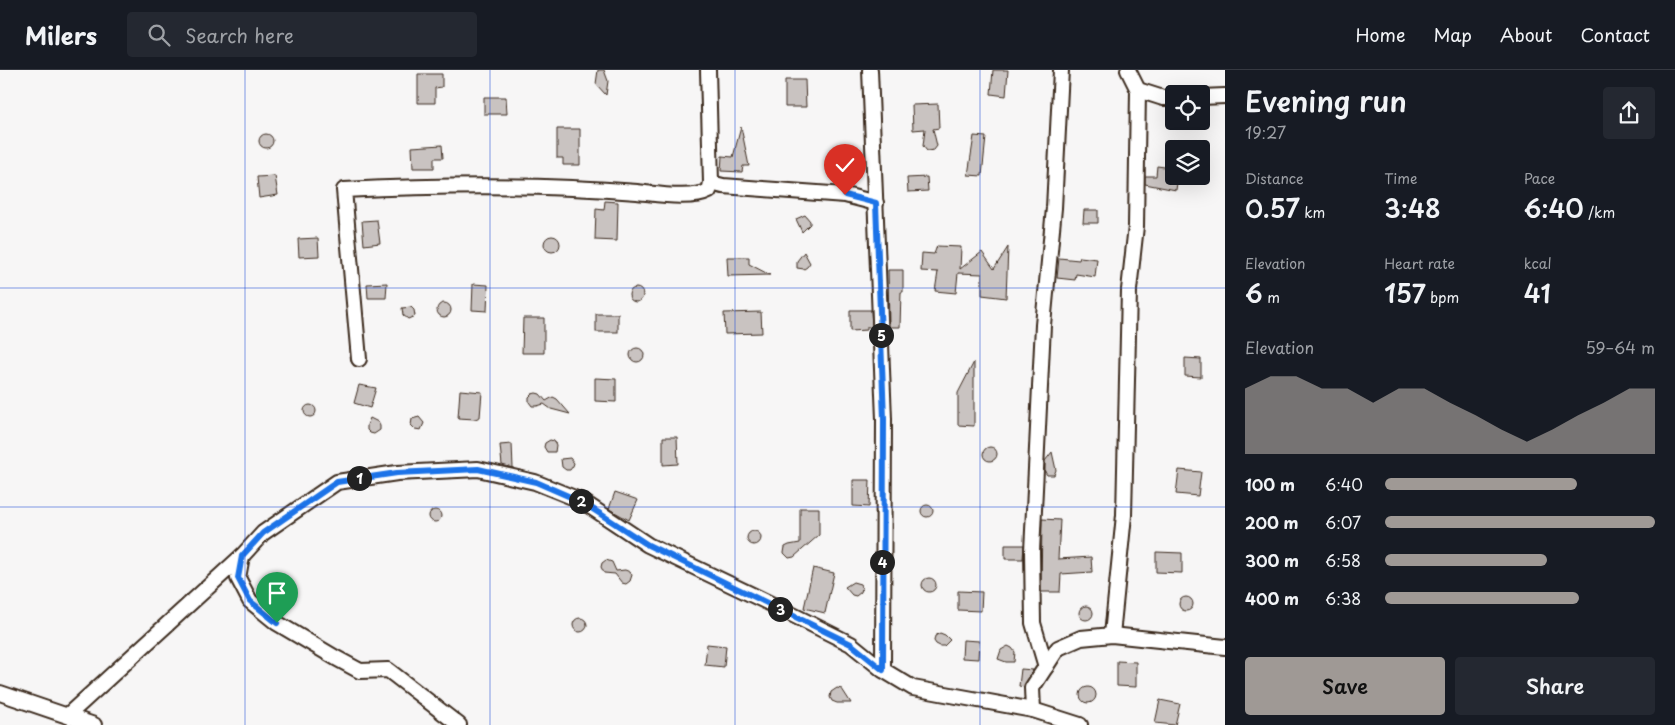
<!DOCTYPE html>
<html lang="en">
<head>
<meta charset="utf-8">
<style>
  body { margin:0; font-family:"Playpen Sans",sans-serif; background:#242831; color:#f1f3f6; height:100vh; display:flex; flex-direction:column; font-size:19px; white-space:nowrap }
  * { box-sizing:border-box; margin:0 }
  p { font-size:16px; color:#9ea1a6 }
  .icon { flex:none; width:28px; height:28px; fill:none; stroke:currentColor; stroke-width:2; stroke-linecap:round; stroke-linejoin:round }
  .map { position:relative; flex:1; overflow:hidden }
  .details { display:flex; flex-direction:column; background:#171b24; width:450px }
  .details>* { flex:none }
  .tools { position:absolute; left:1165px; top:15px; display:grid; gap:10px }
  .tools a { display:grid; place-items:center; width:45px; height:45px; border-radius:5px; background:#171b24; box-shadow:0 5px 20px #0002; font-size:25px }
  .pin { position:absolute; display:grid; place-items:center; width:42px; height:42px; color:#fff; margin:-51px -21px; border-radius:50% 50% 50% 0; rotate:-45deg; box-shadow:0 0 5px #0007 }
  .pin .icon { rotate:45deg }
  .km { position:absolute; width:25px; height:25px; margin:-12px; border-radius:50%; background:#222; color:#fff; font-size:14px; line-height:25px; text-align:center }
  .round { display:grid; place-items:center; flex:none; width:52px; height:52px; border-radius:5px; background:#242831 }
  .head { display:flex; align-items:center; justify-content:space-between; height:85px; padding:0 20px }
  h1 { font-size:28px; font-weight:600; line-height:38px }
  .stats { display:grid; grid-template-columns:repeat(3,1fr); gap:8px; height:85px; padding:5px 20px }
  .stats div { display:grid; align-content:center }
  .stats b { font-size:25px; font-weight:600 }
  .stats small { font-size:14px; font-weight:400 }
  .stats p { font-size:14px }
  .chart { height:140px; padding:10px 20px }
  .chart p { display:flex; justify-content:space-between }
  .chart svg { width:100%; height:90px; margin-top:5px; fill:#9f9995; opacity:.7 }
  .button { display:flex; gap:10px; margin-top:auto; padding:10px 20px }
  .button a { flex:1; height:58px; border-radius:5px; background:#9f9995; color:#111; font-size:20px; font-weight:600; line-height:58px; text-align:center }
  .button a+a { background:#242831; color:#f1f3f6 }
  ul { padding:0 20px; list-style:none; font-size:16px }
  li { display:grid; grid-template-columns:80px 60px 1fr; align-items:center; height:38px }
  li i { height:12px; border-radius:6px; background:#9f9995 }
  header { display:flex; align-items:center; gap:30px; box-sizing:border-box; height:70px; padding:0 25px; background:#171b24; border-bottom:1px solid #363941 }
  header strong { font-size:24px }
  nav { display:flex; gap:28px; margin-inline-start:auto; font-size:18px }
  .search { width:350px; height:45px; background:#242831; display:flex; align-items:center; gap:12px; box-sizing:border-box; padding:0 18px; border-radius:5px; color:#9ea1a6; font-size:19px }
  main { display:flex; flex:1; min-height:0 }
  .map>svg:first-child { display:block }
  .building { fill:#c9c3c1; stroke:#3b2a1e }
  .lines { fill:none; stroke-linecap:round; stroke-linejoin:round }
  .minor-casing { stroke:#3b2a1e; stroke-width:18 }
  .minor { stroke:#fff; stroke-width:14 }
  .route-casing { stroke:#fff; stroke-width:10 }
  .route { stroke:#1a73e8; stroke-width:6 }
  .grid { fill:none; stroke:#1d4ed8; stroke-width:1; stroke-opacity:0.55 }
</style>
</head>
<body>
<header>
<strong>Milers</strong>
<div class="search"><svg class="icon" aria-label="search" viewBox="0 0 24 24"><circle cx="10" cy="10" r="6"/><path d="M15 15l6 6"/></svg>Search here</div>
<nav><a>Home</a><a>Map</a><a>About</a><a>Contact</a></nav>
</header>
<main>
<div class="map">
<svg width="1225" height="655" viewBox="0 0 1225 655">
  <rect width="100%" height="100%" fill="#f7f6f6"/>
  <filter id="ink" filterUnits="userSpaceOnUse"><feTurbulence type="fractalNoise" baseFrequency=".02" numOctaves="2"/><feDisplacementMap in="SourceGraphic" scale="10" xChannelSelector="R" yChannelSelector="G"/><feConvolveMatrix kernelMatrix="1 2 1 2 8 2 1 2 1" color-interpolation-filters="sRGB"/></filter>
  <g filter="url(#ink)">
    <!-- building -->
    <g class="building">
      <path d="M598,0H604L608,11L606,25L596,14Z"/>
      <path d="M993,0H1008L1006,26L991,24Z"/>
      <path d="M418,4H442V17L435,18V33H418Z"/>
      <path d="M785,10H805L806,37H785Z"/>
      <path d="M484,27H506L507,44H484Z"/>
      <path d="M938,34L939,58L933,59L937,76L934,80L927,81L923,76L925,59L913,60L912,35Z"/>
      <path d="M741,57L749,96H743L742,102L721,101L722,86L733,87Z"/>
      <path d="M557,59H580V95H563V88H557Z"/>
      <circle cx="266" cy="71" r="7"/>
      <path d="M974,66L986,67L982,106L968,105Z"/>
      <path d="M442,75L443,88H434V98H413L412,77Z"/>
      <path d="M1157,96L1172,98L1171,106H1178L1176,120L1145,114V106H1156Z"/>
      <path d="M275,106L278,125L259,128L257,107Z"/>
      <path d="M927,107L928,121L908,122L907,108Z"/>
      <path d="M605,131L618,132L617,171L595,170L596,139L604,140Z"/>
      <path d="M1084,140H1098V153H1083Z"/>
      <path d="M805,145L810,151V154L802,162L796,149Z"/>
      <path d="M377,150L380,173L364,175L362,151Z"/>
      <circle cx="552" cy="174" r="8"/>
      <path d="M318,168L319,186L299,187L298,169Z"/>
      <path d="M937,176L961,177L960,199L982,182L994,199L1008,177L1006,228L982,225V204L958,203L956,223L935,221L938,202L921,201L922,183L934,184Z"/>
      <path d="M804,182L810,193L807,197L804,199L797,198V191Z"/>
      <path d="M727,187H749V194L770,205L728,206Z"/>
      <path d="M1080,187L1097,189L1095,207L1076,204L1075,210L1057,208L1059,188L1079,190Z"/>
      <path d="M888,200H903V222H901L900,257H889Z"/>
      <path d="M387,213L386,228H368L367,214Z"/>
      <path d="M473,214L488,215L487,241L472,240Z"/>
      <circle cx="636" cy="225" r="7"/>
      <circle cx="444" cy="240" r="7"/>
      <path d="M411,237L414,240L415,246L408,249L403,245L402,238Z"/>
      <path d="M850,240H871L872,257H867V260L850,261Z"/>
      <path d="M761,242L762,263L725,264L724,243Z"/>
      <rect x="596" y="244" width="22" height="18"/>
      <path d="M523,248H544V283H522Z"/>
      <circle cx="637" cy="285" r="7"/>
      <path d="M1185,288L1201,289V307L1185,306Z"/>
      <path d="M974,292V356L958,355V323Z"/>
      <path d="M595,308L616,309V332L595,331Z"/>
      <path d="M359,315L376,318L370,338L354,333Z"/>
      <path d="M460,320L482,322L480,347L475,349L458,348Z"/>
      <path d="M536,323L540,324L546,331L553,327L557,329L570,344L551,339L544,334L537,336H532L529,332V327L532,324Z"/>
      <circle cx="310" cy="341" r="6"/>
      <path d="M419,347L424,353L421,360L415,359L411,355L412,349Z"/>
      <path d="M370,348L378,352L380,356V360L374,364L370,363L367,360V355Z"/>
      <path d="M663,367H677L678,394L663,395Z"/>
      <path d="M550,370L554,371L556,375L555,382H547L544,377L545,373Z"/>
      <path d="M512,374L513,398L502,395L500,375Z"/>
      <circle cx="990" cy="384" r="7"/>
      <path d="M1052,382L1056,400L1054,405H1047L1045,402V391Z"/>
      <path d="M570,388L574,393L573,396L570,400H566L562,397L561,389Z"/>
      <path d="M1179,400L1201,402L1198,426L1176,424Z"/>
      <path d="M853,410H870L869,437L853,436Z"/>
      <path d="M615,422L638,430L629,450L609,439Z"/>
      <circle cx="927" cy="441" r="6"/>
      <path d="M800,438H819V465L794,487L789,488L784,483L785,477L789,475L800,473Z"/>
      <circle cx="435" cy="446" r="6"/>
      <path d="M1042,449L1060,450L1058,489L1091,487L1092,502L1061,504L1060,522H1041Z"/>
      <circle cx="754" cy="468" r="7"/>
      <path d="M1005,475H1024L1023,489H1005Z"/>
      <path d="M1156,482L1182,483V503L1156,502Z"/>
      <path d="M606,490L612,492L616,501L625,500L630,502L632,505L630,511L626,514L622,513L615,504L604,503L601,497L602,493Z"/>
      <path d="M813,498L834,503L825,543L804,538Z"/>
      <circle cx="929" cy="515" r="7"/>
      <path d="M853,512L860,514L862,518L861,522L856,526L852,525L845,517Z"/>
      <path d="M958,521L982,522L981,541L958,540Z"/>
      <circle cx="1186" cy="534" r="7"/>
      <circle cx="1086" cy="543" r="7"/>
      <circle cx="580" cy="555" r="7"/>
      <path d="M940,563L945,565L950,570L944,576H940L936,574L934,571L935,566Z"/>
      <path d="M963,570L979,571L978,589L962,588Z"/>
      <path d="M707,574L726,576L724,597L705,595Z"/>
      <path d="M1008,576L1012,578L1015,582L1014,592H1006L998,589L1001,580Z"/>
      <path d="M1117,591L1136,592V617L1117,616Z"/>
      <path d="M1021,599L1033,600L1024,617L1019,616Z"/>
      <circle cx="1088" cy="625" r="8"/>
      <path d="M837,618L842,619L851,633H837L832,631L830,627L831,622Z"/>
      <path d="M1160,630L1180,634L1175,655L1155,653Z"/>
    </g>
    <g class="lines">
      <!-- minor casing -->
      <g class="minor-casing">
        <g id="minor">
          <path d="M870,0L884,349L883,600"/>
          <path d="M1138,20L1163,28H1174"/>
          <path d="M1201,27L1225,26"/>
          <path d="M711,113L723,116L845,125L876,133"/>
          <path d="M359,289L344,120C442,115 539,114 637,122C657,124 692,130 709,121L711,113L708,0"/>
          <path d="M1112,565L1124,445L1129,220L1136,156L1138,20L1128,0"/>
          <path d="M1046,597L1033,553L1032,481L1043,255L1054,138L1061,0"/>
          <path d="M0,623L94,655"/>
          <path d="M1033,640L1032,618L1058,578L1081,568L1112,565L1225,577"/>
          <path d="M68,645L242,486"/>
          <path d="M459,655L388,600L360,601L336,588L277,553L250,531L238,508L242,486L263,463L337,412L397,403L478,399L535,412L582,431L648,475L767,532L851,574L883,600L913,618L1033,640L1080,655"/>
        </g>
      </g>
      <!-- minor -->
      <use href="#minor" class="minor"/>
    </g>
  </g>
  <g class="lines" filter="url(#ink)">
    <!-- route casing -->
    <g class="route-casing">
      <path id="route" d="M277,553L250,531L238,508L242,486L263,463L337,412L397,403L478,399L536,412L582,432L648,475L851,574L883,600L884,349L876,133L845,125"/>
    </g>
    <!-- route -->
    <use href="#route" class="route"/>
  </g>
  <!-- grid -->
  <path class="grid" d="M245,0V655M490,0V655M735,0V655M980,0V655M0,218H1225M0,437H1225"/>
</svg>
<div class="tools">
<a><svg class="icon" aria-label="locate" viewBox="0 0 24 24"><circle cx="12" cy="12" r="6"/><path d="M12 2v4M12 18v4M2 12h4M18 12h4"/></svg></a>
<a><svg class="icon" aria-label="layers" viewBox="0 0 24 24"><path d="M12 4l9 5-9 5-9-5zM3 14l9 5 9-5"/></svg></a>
</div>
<div class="pin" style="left:277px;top:553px;background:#1e9e55"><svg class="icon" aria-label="arrive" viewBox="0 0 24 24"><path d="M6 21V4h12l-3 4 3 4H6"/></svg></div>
<div class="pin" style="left:845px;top:125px;background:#d93025"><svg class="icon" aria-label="check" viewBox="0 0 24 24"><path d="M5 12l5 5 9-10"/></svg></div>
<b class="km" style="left:359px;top:408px">1</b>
<b class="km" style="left:581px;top:431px">2</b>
<b class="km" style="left:780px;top:539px">3</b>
<b class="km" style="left:882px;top:492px">4</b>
<b class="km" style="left:881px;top:265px">5</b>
</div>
<section class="details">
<div class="head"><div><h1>Evening run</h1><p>19:27</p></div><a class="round"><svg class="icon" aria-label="share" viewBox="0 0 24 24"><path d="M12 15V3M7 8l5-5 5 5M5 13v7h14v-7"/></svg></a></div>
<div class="stats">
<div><p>Distance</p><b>0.57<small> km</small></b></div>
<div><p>Time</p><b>3:48</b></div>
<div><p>Pace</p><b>6:40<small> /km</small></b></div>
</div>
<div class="stats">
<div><p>Elevation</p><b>6<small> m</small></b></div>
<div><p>Heart rate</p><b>157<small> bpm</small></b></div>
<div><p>kcal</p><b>41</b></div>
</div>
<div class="chart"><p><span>Elevation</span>59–64 m</p>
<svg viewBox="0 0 160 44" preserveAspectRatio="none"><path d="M0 44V12L10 6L20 6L30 12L40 12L50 19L60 12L70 12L80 19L90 25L100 32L110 38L120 32L130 25L140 19L150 12L160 12V44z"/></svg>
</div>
<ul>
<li><b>100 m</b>6:40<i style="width:71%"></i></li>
<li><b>200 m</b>6:07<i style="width:100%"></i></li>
<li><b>300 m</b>6:58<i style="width:60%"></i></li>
<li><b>400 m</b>6:38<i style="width:72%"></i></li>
</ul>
<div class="button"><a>Save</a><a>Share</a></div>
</section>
</main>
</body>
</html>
